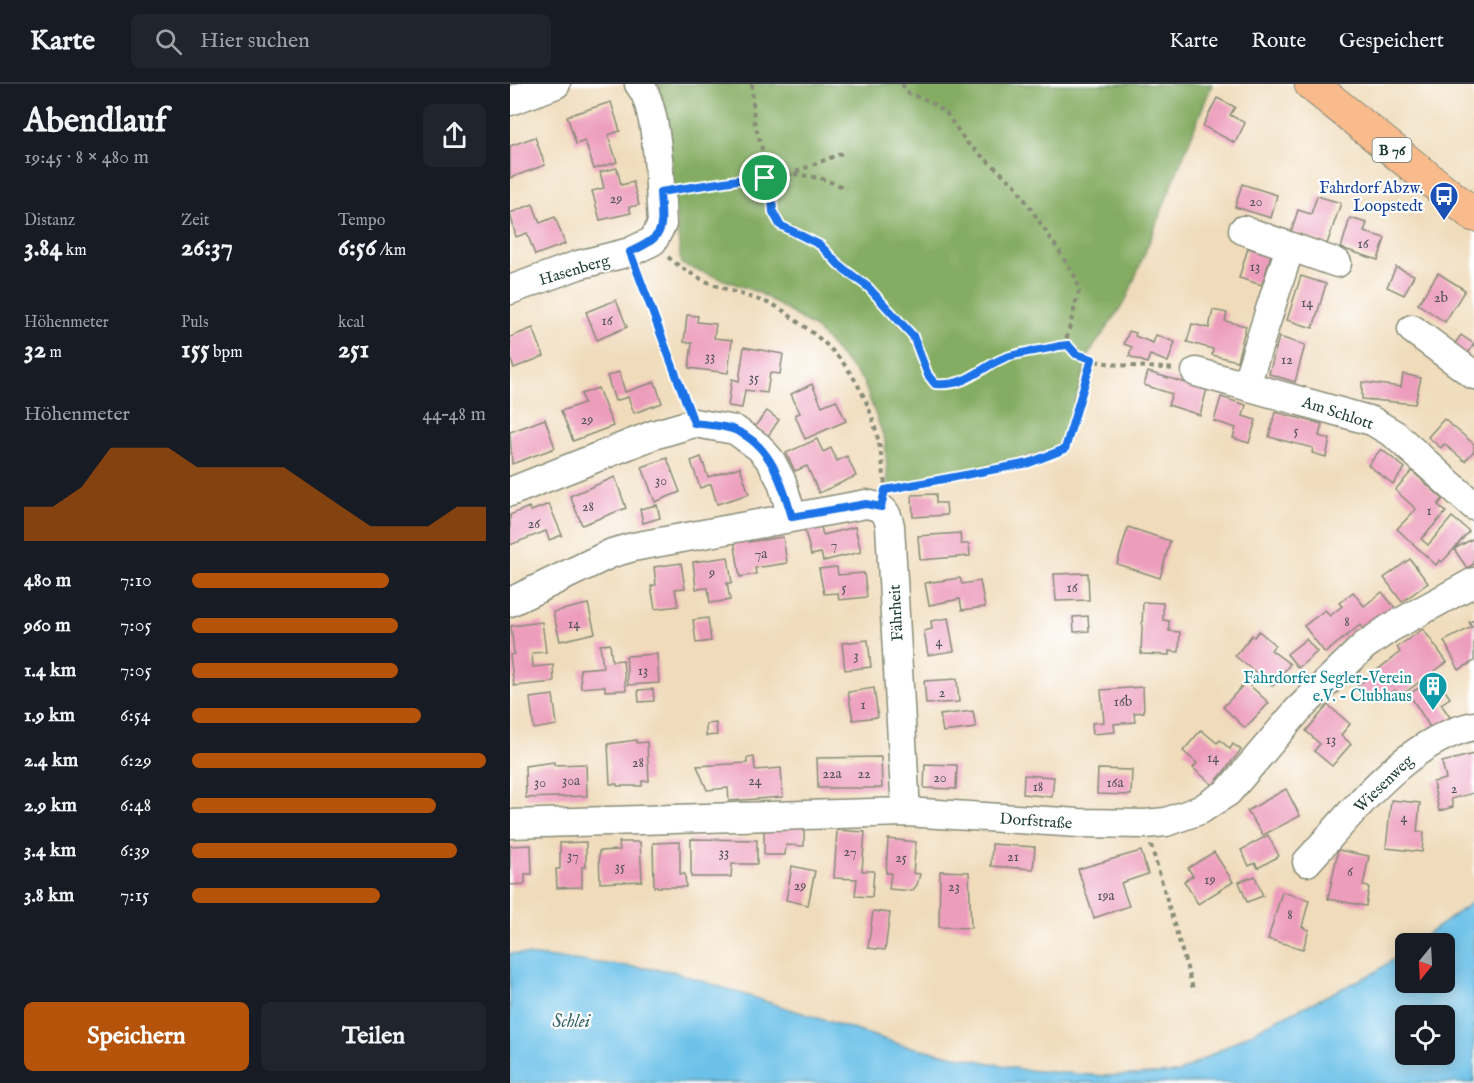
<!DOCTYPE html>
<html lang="de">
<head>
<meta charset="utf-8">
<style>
  body { margin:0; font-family:"IM FELL English",serif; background:#20242c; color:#f1f3f6; height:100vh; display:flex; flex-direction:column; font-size:22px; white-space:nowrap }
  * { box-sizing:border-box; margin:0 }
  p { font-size:20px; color:#9ea1a6 }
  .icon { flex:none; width:33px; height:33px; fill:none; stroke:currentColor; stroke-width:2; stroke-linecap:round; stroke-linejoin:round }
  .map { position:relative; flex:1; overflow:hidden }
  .sheet { display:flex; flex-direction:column; background:#171b24; width:510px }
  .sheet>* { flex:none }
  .needle { width:39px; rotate:198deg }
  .controls { position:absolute; left:885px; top:849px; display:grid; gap:12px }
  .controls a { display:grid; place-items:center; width:60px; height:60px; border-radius:9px; background:#171b24; box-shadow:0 3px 15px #0003; font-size:30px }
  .pin { position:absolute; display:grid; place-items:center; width:51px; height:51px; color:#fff; margin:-26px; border:3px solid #fff; border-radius:50%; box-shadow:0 2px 6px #0007 }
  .round { display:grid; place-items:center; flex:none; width:63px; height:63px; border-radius:9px; background:#20242c }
  .headline { display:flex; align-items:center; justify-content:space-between; height:102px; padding:0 24px }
  h1 { font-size:33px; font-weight:700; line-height:45px }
  .figures { display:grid; grid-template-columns:repeat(3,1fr); gap:9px; height:102px; padding:6px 24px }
  .figures div { display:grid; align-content:center }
  .figures b { font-size:26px; font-weight:700 }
  .figures small { font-size:16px; font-weight:400 }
  .figures p { font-size:16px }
  .chart { height:168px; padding:12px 24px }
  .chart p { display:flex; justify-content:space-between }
  .chart svg { width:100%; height:108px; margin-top:6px; fill:#b45309; opacity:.7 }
  .action { display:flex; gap:12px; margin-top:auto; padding:12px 24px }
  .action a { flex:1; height:69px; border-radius:9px; background:#b45309; color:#fff; font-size:24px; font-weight:700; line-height:69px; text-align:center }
  .action a+a { background:#20242c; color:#f1f3f6 }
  ul { padding:0 24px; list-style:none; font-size:20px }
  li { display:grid; grid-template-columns:96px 72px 1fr; align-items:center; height:45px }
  li i { height:15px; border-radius:8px; background:#b45309 }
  header { display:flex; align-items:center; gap:36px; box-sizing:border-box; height:84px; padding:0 30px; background:#171b24; border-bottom:2px solid #363941 }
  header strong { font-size:28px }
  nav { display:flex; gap:33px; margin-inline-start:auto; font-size:21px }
  .search { width:420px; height:54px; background:#20242c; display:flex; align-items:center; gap:15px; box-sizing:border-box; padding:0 21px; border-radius:9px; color:#9ea1a6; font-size:22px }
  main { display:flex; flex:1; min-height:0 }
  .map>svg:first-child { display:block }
  .forest { fill:#84ac62; stroke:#52744b; stroke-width:1.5 }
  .water { fill:#6cc1e9; stroke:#467f8e; stroke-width:1.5; fill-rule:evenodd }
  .building { fill:#ed9dbc }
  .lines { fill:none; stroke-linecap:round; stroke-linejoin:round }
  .minor-casing { stroke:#888c78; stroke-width:31 }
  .major-casing { stroke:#888c78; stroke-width:35 }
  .path { stroke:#888c78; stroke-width:4; stroke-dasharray:4.5 4.5; stroke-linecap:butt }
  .minor { stroke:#fff; stroke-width:28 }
  .major { stroke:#fabb8c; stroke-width:33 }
  .route-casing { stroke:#fff; stroke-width:12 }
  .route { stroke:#1a73e8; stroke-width:8 }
  .labels { text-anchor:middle; stroke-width:4.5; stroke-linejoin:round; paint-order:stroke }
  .number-label { font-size:14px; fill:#525556 }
  .shield { fill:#fff; stroke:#627771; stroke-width:1.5 }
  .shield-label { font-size:15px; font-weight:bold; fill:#1f3d34 }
  .transit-label { font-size:16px; fill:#164399; stroke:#fff; text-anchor:end }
  .street-label { font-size:16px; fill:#1f3d34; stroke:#fff }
  .culture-label { font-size:16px; fill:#0d838f; stroke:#fff; text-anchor:end }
  .water-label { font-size:18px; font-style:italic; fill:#36656a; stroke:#fff }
</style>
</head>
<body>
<header>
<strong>Karte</strong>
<div class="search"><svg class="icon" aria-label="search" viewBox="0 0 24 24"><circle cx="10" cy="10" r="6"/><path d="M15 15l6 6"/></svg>Hier suchen</div>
<nav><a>Karte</a><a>Route</a><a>Gespeichert</a></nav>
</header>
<main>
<section class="sheet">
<div class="headline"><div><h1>Abendlauf</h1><p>19:45 · 8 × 480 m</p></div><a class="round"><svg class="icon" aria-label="share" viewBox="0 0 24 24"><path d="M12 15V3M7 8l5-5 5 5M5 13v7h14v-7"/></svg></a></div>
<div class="figures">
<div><p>Distanz</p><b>3.84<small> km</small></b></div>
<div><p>Zeit</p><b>26:37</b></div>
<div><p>Tempo</p><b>6:56<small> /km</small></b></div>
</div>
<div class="figures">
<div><p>Höhenmeter</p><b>32<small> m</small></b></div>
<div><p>Puls</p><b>155<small> bpm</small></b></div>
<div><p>kcal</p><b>251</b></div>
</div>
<div class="chart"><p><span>Höhenmeter</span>44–48 m</p>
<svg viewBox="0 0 160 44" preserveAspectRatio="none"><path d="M0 44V30L10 30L20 22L30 6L40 6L50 6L60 14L70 14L80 14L90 14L100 22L110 30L120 38L130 38L140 38L150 30L160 30V44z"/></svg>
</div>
<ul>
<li><b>480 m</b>7:10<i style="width:67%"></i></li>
<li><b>960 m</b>7:05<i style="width:70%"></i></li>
<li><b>1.4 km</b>7:05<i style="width:70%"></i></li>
<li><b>1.9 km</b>6:54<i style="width:78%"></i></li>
<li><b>2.4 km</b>6:29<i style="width:100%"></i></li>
<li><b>2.9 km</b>6:48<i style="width:83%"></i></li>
<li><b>3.4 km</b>6:39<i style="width:90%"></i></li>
<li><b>3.8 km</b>7:15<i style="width:64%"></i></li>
</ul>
<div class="action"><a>Speichern</a><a>Teilen</a></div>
</section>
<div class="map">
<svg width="964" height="999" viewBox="0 0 964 999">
  <rect width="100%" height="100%" fill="#fff"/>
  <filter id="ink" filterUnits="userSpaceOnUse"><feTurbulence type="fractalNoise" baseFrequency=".0167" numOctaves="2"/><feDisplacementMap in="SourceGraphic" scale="12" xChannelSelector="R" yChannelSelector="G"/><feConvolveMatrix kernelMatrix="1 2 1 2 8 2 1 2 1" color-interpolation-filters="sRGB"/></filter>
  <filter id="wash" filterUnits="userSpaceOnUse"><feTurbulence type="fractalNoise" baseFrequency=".008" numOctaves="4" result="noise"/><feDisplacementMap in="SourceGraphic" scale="24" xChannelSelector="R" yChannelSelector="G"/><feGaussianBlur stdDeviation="1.35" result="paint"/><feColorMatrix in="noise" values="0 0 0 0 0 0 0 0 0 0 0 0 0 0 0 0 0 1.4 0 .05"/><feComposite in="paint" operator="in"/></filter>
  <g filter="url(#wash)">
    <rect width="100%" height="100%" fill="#f0dcbb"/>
    <!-- forest -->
    <path class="forest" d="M149,0H702L616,216L580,268L551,363C494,381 435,388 378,403L375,356L353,297L305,244L250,209L171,180L158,54Z"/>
    <!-- water -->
    <path class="water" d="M964,817V999H0V869L161,887L392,961L515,986L595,992L668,989L754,942L864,889L895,867L896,898H934V860L905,859ZM896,932H934V970H896Z"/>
    <g id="blocks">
      <!-- building -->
      <g class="building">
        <path d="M707,14L725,23L720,31L735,39L725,59L693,42Z"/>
        <path d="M101,18L110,47L98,51L107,78L84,85L75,57L66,60L57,32Z"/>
        <path d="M25,53L35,81L0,94V62Z"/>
        <path d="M107,84L111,101L123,98L129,121L119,123L121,129L90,136L82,107L94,104L90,88Z"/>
        <path d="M732,100L767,111L761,134L725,123Z"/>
        <path d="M807,112L831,119L817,160L781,148L788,126L801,130Z"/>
        <path d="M23,120L30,139L45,133L55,160L25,171L17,149L6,153L0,129Z"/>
        <path d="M840,134L857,139L854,148L875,154L868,176L831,164Z"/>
        <path d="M738,164L761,171L752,201L729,194Z"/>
        <path d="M886,183L904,191L894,211L877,203Z"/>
        <path d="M928,189L955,206L935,238L908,220Z"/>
        <path d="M791,192L816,200L803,244L777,236Z"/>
        <path d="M106,216L117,243L87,256L76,228Z"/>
        <path d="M703,226L717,229L715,237L736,242L727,277L702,271L703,265L677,258L682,240L699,244Z"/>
        <path d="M177,231L188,232L187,238L206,240L204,254L222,256L218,289L179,284L182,259L174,258Z"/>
        <path d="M23,244L34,272L4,284L0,274V253Z"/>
        <path d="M619,247L626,249L625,252L643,259L646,251L665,258L658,278L640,271L637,279L619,272L622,263L614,260Z"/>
        <path d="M951,251L964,260L955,275L941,265Z"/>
        <path d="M769,253L795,261L785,298L759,290Z"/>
        <path d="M234,263L273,270L270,290L260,289L257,309L235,306L232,324L218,322L222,295L229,297Z"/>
        <path d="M109,288L115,308L145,298L152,319L124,329L118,313L105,317L97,292Z"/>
        <path d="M638,288L697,305L690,331L658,321L662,310L634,301Z"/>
        <path d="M893,290L911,294L905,320L852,315V298L891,303Z"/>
        <path d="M302,300L312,322L326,316L336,337L295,355L285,331L290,329L281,310Z"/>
        <path d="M88,304L103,342L63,357L51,327L74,319L71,310Z"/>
        <path d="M711,313L736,321L733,332L746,336L739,359L723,354L726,344L704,337Z"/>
        <path d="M257,327L269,336L258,352L245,342Z"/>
        <path d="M765,328L812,340L809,352L820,355L816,373L802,369L803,364L759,353Z"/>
        <path d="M35,335L45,364L2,380L0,348Z"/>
        <path d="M934,335L964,360V367L955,377L934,360L931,364L918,353Z"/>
        <path d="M307,355L313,368L321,364L327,377L337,372L346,392L309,409L297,382L285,387L276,369Z"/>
        <path d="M871,365L895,384L883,400L858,381Z"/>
        <path d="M191,373L198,393L230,383L239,410L207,420L201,400L190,404L181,377Z"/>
        <path d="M157,374L170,408L145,418L132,383Z"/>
        <path d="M902,387L933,415L928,421L936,428L911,455L918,461L942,433L959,447L944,465L964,454V480L957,484L944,465L932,478L930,476L926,481L887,445L906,425L885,406Z"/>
        <path d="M105,393L116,424L72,441L60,412Z"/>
        <path d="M426,410V419H436L437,431L403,433L402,411Z"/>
        <path d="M39,420L52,451L39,456L36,447L0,461V431L19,423L21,427Z"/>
        <path d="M147,421L150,434L133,439L130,425Z"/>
        <path d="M310,439L313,451L345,443L351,468L313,477L311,469L301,471L294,443Z"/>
        <path d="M618,443L660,457L650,494L607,480Z"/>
        <path d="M450,449L451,460H459L460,472L410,476L408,452Z"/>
        <path d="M273,453L277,479L245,484L246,490L230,493L224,456L238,454L239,458Z"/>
        <path d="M218,473L222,499H217L220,516L200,519L198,504L186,505L183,478Z"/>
        <path d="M900,475L918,499L892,518L874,494Z"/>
        <path d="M171,479L175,504L165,505L168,522L145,525L141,502L146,501L144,483Z"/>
        <path d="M327,483L328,491L354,489L357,513L329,516L328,509L314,510L309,485Z"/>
        <path d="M578,489L579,516L546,517L544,490Z"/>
        <path d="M450,494L452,500L470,497L475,523L452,526L450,515L419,521L415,499Z"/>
        <path d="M843,508L854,522L872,508L886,525L856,549L850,541L815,569L794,542L815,526L820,532L832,522L829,519Z"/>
        <path d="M633,518L653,519V536L659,537V547L670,548L669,568L659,567V571L631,570Z"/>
        <path d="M78,520L85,549L50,557L43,528Z"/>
        <path d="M578,532L579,547L564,548L563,533Z"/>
        <path d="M198,534L201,557L186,559L183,536Z"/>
        <path d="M438,534L444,567L418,571L414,547L422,545L421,537Z"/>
        <path d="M964,536V577L949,586L934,557L962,543L959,538Z"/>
        <path d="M32,538L36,568L22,569L23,583L43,581L44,598L4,602L0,571L4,570L1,542Z"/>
        <path d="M913,545L937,578L890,612L885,606L872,615L869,610L858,617L847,602L890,568L887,563Z"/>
        <path d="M749,547L765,561L761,566L780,580L763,602L725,572L742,551L744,553Z"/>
        <path d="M796,555L807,568L788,584L777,570Z"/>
        <path d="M358,556L361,583L335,586L332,559Z"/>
        <path d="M100,560L102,577L113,576L116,606L95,607V602L71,604L70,585L93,583L90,561Z"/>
        <path d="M147,570L149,599L118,601L116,572Z"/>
        <path d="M926,593L940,614L931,620L942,636L923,648L899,610Z"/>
        <path d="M447,595L449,618L416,620L414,597Z"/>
        <path d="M736,598L759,619L735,644L713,623Z"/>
        <path d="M633,603L634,628L624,629L625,638L604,640L605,648L583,650L582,639L594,638L591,606Z"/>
        <path d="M364,604L368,633L343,636L338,608Z"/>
        <path d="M143,605L144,617L129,618L128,606Z"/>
        <path d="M43,611L47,641L24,645L20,614Z"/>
        <path d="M818,621L840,640L831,651L841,660L822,682L804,667L810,660L796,647Z"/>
        <path d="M463,627L466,644L433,648L430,631Z"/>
        <path d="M206,639L207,651L196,652V640Z"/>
        <path d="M691,646L707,659L710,656L720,665L723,660L731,666L703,701L683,684L687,679L673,667Z"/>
        <path d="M126,656L127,659L137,658L139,697H132V702H107V700H100L98,660Z"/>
        <path d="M964,670V709L941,715L943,723L929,727L923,698L936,695L932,678Z"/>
        <path d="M244,673L245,686L271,684L273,713L219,717L218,704L197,706L187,682L237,679V674Z"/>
        <path d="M371,673L372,704H308L307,674Z"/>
        <path d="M44,678V681L76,680L77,712L16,714L15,682Z"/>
        <path d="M415,680L447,681L446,705L414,704Z"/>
        <path d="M588,685L622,686L621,711L587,710Z"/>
        <path d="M514,691L544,693L542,713L513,710Z"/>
        <path d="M776,705L790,732L753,751L737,727Z"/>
        <path d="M881,716L910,719L907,748H914L912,768L876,764Z"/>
        <path d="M272,742H294V762L276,761L275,771H254V746H272Z"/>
        <path d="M327,746L355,748L352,787H364L362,813L345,812L347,795L324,794Z"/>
        <path d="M758,751L769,772L748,784L745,779L739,782L731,766Z"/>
        <path d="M181,755L247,756V780H222L221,793H181Z"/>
        <path d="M378,755L406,758L403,789L410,790L407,801L402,807L379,805L381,789H376Z"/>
        <path d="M76,758V783H72V803L47,804L46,785H50V759Z"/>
        <path d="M109,758H130L132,797L90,799L89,767L110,766Z"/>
        <path d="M170,758V790H175L176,803H144L143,759Z"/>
        <path d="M482,760L525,763L523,785L481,782Z"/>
        <path d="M21,761L22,790H15V800L0,801V762Z"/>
        <path d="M828,766L859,772L853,802L859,803L856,822L818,815Z"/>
        <path d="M631,767L638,790L611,799L619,822L584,834L568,785Z"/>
        <path d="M704,768L723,798L688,820L674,797L683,792L678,784Z"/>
        <path d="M282,782L305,787L298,821L276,816Z"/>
        <path d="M430,787L459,788L461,844L429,843Z"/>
        <path d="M745,792L753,812L737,818L729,798Z"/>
        <path d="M772,808L799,816L792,843L799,846L793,865L758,855Z"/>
        <path d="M363,827L380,829L375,866L358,864Z"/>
      </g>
    </g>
  </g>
  <g filter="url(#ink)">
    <use href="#blocks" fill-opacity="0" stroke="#888c78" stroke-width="1.5"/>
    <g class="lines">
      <!-- minor casing -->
      <g class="minor-casing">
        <g id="minor">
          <path d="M0,17L46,0"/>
          <path d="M733,146L827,179"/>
          <path d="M0,206L68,181L120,168L143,157L152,140C150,108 149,23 129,0"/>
          <path d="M902,245L964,291"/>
          <path d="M686,288L862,337L884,350L964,422"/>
          <path d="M736,301L780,163"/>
          <path d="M0,408L143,351L184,339L225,346L249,363L261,377L272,398L282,433"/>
          <path d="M0,518L102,469L123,463L356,420C372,423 377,426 380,442L396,728"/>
          <path d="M0,740L396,728L569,739L635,740L656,738L690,726L718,708L788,626L854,562L880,544L964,498"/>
          <path d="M797,778C842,729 896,656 964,642"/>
        </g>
      </g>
      <!-- major casing -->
      <g class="major-casing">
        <path id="major" d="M801,0L964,131"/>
      </g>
      <!-- path -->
      <g class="path">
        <path d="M242,0L244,37L256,79L255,93"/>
        <path d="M392,0L399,10L418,16L436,29L457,59L505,101L551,170L567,196L569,207L556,257C558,263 561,268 567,271C592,283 637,282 665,285"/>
        <path d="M284,90L310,94L336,104"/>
        <path d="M261,98L332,69"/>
        <path d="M171,104L253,92L261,98L263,128L270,141L310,161L330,181L358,203L403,252L418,291L425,300C455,302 469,284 493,274C512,266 538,263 558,261"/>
        <path d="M158,173C189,200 223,207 261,220C272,224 282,234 292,241C350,281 369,334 375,402"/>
        <path d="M127,189L176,319"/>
        <path d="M382,405L519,379L545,371L555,365L582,276"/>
        <path d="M641,761L684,908"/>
      </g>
      <!-- minor -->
      <use href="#minor" class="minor"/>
      <!-- major -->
      <use href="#major" class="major"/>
    </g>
  </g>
  <g class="lines" filter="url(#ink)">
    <!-- route casing -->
    <g class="route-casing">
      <path id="route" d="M253,92L261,98L263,128L270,141L310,161L330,182L358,203L403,252L418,291L425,300C457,303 469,284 494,274C512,267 531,267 549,262L558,261L566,270L582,275L555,365L519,379L375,406L371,423L356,420L282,433C272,399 261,361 225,346C213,341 197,341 184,339L120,168C157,151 152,147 150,108Z"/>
    </g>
    <!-- route -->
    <use href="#route" class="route"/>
  </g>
  <!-- icons -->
  <defs>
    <g id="bus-pin" transform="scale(1.5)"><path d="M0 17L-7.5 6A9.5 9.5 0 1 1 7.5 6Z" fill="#1a4fb4" stroke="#fff"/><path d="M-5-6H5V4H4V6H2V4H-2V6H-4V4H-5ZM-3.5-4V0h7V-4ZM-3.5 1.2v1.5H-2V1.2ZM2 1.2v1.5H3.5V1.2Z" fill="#fff"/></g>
    <g id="building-pin" transform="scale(1.5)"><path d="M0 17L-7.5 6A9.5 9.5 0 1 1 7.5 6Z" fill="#0f9aa8" stroke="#fff"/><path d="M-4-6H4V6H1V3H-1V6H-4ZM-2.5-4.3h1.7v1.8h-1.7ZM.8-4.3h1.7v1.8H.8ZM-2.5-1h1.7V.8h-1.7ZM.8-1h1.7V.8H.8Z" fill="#fff"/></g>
  </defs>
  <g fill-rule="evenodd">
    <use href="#bus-pin" x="934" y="112"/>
    <use href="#building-pin" x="923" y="602"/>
  </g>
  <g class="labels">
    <!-- number labels -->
    <g class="number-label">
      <text x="106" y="119">29</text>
      <text x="746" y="122">20</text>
      <text x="853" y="164">16</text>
      <text x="745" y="187">13</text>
      <text x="931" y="218">2b</text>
      <text x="797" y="223">14</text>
      <text x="97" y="241">16</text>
      <text x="200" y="277">33</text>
      <text x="777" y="280">12</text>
      <text x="244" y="298">35</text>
      <text x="77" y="340">29</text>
      <text x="786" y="351">5</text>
      <text x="151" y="401">30</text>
      <text x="78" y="427">28</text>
      <text x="919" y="431">1</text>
      <text x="24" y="444">26</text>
      <text x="324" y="465">7</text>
      <text x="251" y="474">7a</text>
      <text x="202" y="493">9</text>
      <text x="334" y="508">5</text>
      <text x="562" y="508">16</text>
      <text x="837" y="542">8</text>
      <text x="64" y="544">14</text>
      <text x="429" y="562">4</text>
      <text x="346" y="576">3</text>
      <text x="133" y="591">13</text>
      <text x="432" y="613">2</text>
      <text x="613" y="622">16b</text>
      <text x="353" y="625">1</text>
      <text x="821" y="660">13</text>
      <text x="703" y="678">14</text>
      <text x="128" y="683">28</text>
      <text x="322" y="694">22a</text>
      <text x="354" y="694">22</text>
      <text x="430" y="698">20</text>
      <text x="61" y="701">30a</text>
      <text x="245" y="701">24</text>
      <text x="30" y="703">30</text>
      <text x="605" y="703">16a</text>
      <text x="528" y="707">18</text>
      <text x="944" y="709">2</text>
      <text x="894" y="738">4</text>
      <text x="340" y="772">27</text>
      <text x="214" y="773">33</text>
      <text x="63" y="776">37</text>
      <text x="503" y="777">21</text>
      <text x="391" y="778">25</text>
      <text x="110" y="787">35</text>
      <text x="840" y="792">6</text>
      <text x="700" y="800">19</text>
      <text x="290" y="806">29</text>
      <text x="444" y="807">23</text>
      <text x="596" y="816">19a</text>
      <text x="780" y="835">8</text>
    </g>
    <!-- shield labels -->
    <rect class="shield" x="862.5" y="54" width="39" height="24" rx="4.5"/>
    <g class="shield-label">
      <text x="882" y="71">B 76</text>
    </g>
    <!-- transit labels -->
    <g class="transit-label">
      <text x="913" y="109">Fahrdorf Abzw.<tspan x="913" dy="18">Loopstedt</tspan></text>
    </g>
    <!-- street labels -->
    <g class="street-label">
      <text transform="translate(64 185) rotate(-17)" y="6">Hasenberg</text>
      <text transform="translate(828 328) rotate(18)" y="6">Am Schlott</text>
      <text transform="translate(385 529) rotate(-93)" y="6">Fährheit</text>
      <text transform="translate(873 699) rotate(-44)" y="6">Wiesenweg</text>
      <text transform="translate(526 736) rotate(4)" y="6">Dorfstraße</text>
    </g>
    <!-- culture labels -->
    <g class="culture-label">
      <text x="902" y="599">Fahrdorfer Segler-Verein<tspan x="902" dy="18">e.V. - Clubhaus</tspan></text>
    </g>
    <!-- water labels -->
    <g class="water-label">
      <text x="61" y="943">Schlei</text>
    </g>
  </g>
</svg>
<div class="controls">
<a><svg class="needle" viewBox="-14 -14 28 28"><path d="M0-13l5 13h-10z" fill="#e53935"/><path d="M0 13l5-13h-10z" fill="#9ea1a6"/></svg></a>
<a><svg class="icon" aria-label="locate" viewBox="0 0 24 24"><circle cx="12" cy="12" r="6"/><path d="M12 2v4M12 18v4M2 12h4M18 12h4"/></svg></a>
</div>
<div class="pin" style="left:255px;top:94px;background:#1e9e55"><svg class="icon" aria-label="arrive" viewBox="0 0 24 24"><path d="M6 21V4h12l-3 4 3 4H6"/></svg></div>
</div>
</main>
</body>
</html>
